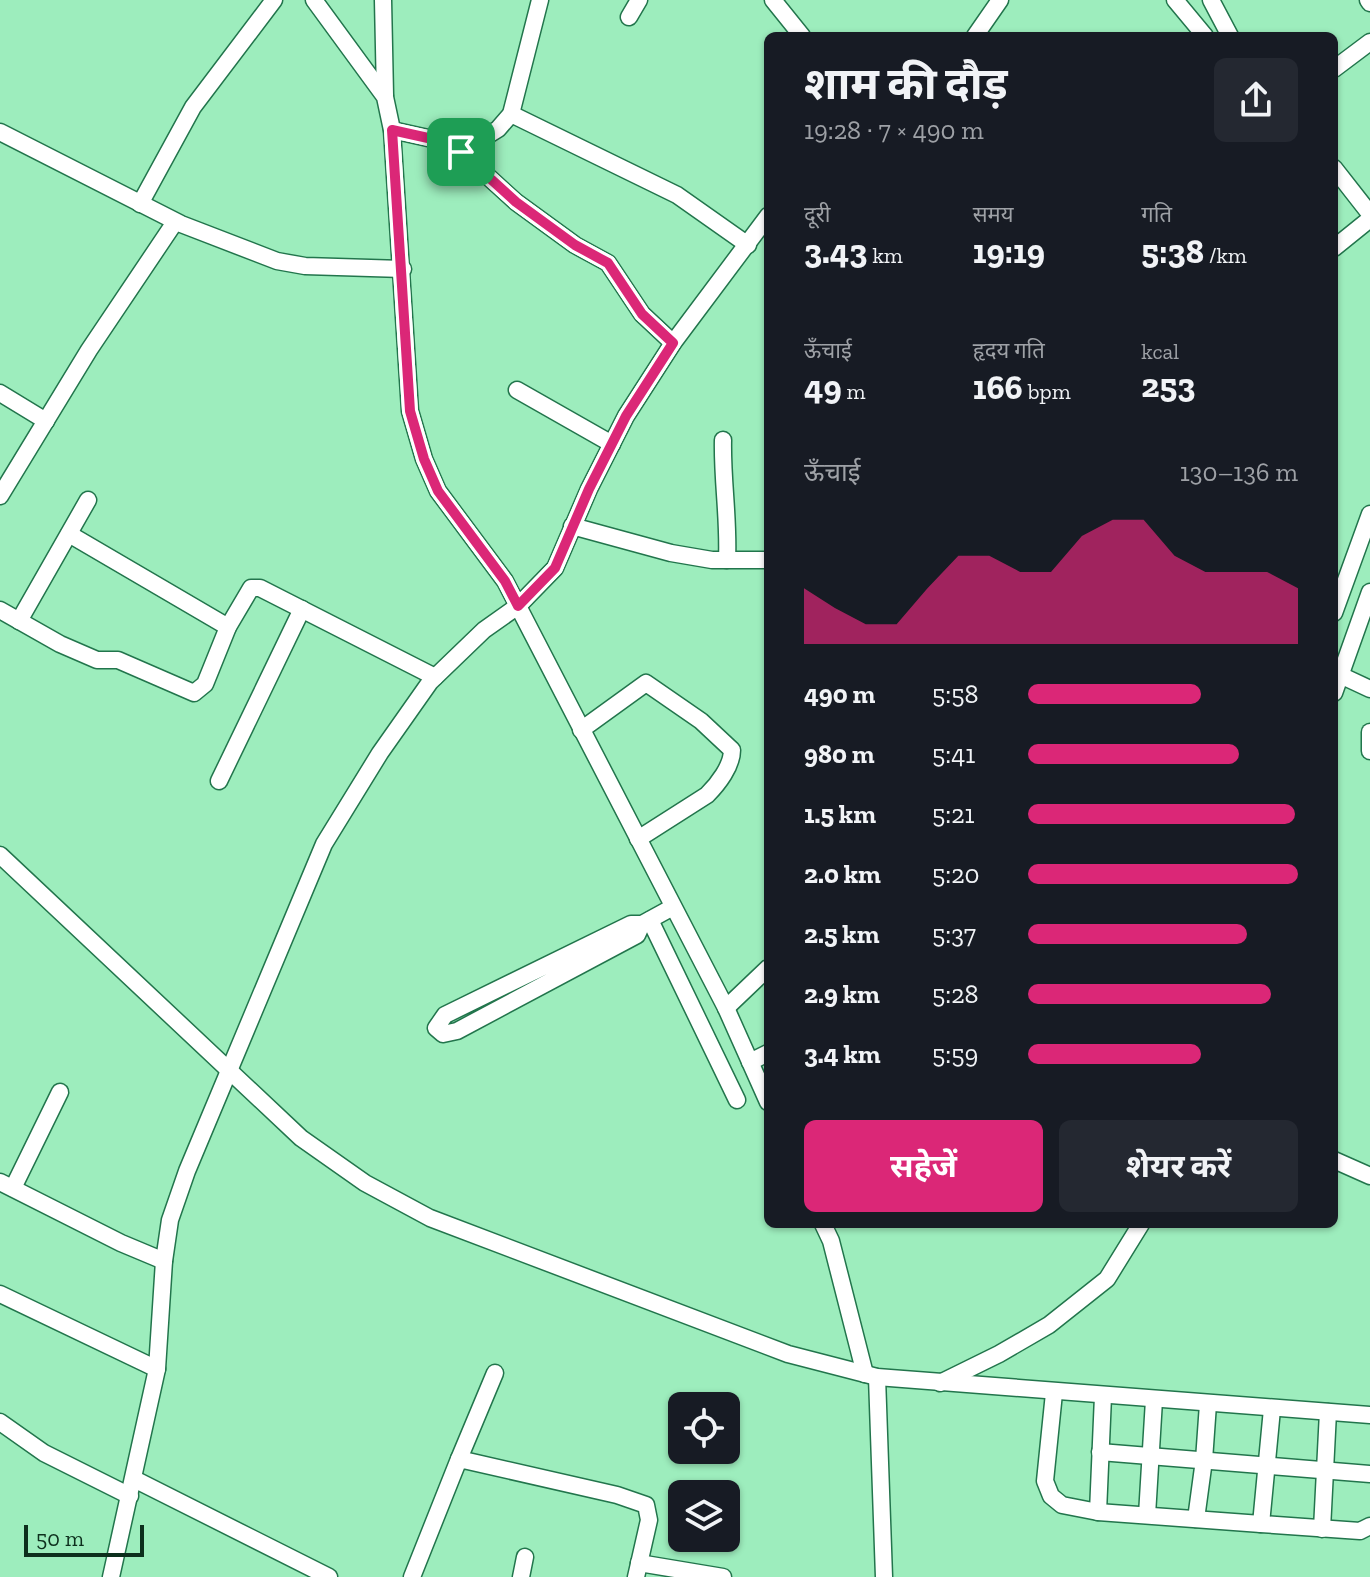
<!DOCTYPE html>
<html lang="hi">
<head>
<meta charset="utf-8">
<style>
  body { margin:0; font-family:"Zilla Slab","Noto Sans Devanagari",serif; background:#242831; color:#f1f3f6; height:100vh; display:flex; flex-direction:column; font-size:30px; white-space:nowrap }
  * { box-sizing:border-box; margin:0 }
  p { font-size:26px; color:#9ea1a6 }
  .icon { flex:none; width:44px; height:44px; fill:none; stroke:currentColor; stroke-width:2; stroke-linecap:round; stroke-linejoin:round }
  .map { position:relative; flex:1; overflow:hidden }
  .panel { position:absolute; left:764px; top:32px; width:574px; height:1196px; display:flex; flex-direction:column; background:#171b24; border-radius:12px; box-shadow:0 2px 6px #0004 }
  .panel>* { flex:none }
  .fabs { position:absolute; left:668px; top:1392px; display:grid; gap:16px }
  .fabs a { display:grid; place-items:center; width:72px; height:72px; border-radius:12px; background:#171b24; box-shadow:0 2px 6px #0004; font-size:40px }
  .scale { position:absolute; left:24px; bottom:20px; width:120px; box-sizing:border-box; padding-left:8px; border:4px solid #0d2f1d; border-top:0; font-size:22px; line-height:28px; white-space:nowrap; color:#0d2f1d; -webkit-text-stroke:6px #9dedbd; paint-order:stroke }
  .pin { position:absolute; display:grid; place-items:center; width:68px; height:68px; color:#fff; margin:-34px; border-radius:16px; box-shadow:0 4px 12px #0006 }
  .round { display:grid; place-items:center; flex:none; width:84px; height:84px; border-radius:12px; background:#242831 }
  .head { display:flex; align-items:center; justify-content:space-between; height:136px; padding:0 40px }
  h1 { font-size:44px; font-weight:700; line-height:60px }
  .figures { display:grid; grid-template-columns:repeat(3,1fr); gap:12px; height:136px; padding:8px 40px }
  .figures div { display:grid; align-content:center }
  .figures b { font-size:34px; font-weight:700 }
  .figures small { font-size:22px; font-weight:400 }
  .figures p { font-size:22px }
  .chart { height:224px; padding:16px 40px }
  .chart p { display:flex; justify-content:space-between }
  .chart svg { width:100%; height:144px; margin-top:8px; fill:#db2777; opacity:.7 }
  .button { display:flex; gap:16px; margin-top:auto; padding:16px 40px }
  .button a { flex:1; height:92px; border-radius:12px; background:#db2777; color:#fff; font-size:32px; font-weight:700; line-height:92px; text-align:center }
  .button a+a { background:#242831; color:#f1f3f6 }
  ul { padding:0 40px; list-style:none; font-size:26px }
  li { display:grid; grid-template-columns:128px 96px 1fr; align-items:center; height:60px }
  li i { height:20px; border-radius:10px; background:#db2777 }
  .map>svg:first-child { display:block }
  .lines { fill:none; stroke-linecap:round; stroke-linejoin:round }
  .minor-casing { stroke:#22754c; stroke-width:19 }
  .minor { stroke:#fff; stroke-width:16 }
  .route-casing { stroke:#fff; stroke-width:16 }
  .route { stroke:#db2777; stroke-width:10 }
</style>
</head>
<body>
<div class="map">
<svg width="1370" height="1577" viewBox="0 0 1370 1577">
  <rect width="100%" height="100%" fill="#9dedbd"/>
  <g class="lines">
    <!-- minor casing -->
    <g class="minor-casing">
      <g id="minor">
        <path d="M314,0L385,97L392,130L410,411L424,459L438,491L505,581L726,1008L768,1102"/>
        <path d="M383,0L385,95"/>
        <path d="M773,0L802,36"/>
        <path d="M1175,0L1205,36"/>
        <path d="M1211,0L1230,36"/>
        <path d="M1368,0L1370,3"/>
        <path d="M629,17L639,0"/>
        <path d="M975,36L1000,0"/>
        <path d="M1334,69L1370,42"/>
        <path d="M511,114L677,195L748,245"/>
        <path d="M392,130L437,140L461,152L516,202L575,245L608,263L642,314L673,343"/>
        <path d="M0,132L181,224L277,261L305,266L403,269"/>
        <path d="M461,152L498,129L511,114L540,0"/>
        <path d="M1334,168L1370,214"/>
        <path d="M140,204L193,107L274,0"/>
        <path d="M1334,248L1370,219"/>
        <path d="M517,390L612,444"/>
        <path d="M0,393L46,421"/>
        <path d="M723,440C722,480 729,519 727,560"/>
        <path d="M0,496L89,350L175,222"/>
        <path d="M572,526L671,553L712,560H768"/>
        <path d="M69,534L228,627"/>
        <path d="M0,610L60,644L97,660H118L194,693L205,684L228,627L251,588H260L435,677"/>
        <path d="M1334,613L1370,514"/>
        <path d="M19,621L88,500"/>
        <path d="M1340,675L1370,689"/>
        <path d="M1334,693L1370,592"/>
        <path d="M581,730L646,683L701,721L732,750C732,766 718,784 707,795L638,839"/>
        <path d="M1370,732V751"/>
        <path d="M219,781L302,609"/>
        <path d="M0,855L301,1138L365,1183L430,1218L788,1354L877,1377L1370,1415"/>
        <path d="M650,920L737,1100"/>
        <path d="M642,924L637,935L457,1031L443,1034L436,1028L445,1015L631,924H642L673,907"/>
        <path d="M726,1008L768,968"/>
        <path d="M750,1062L768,1053"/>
        <path d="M1334,1160L1370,1176"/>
        <path d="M0,1182L121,1243L164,1261"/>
        <path d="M13,1188L60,1092"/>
        <path d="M823,1224L831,1241L865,1374"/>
        <path d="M0,1294L157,1369"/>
        <path d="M877,1377L884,1577"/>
        <path d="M940,1383L999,1354L1049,1325L1107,1279L1141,1224"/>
        <path d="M1054,1393L1045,1481L1051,1496L1062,1505L1098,1512L1261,1524L1272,1409"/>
        <path d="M0,1422L44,1453L130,1496"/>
        <path d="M1100,1452L1370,1474"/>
        <path d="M459,1459L495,1373"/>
        <path d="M134,1479L329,1577"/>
        <path d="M1098,1512L1103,1396"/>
        <path d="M1147,1515L1154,1400"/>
        <path d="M1196,1519L1204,1460L1208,1404"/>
        <path d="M1261,1524L1360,1531L1370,1526"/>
        <path d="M1322,1529L1328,1412"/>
        <path d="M639,1563L723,1577"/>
        <path d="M111,1577L157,1369L164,1261L170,1220L187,1171L324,844L380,753L430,682L484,630L518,606L555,568L589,489L626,416L673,343L768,216"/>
        <path d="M412,1577L459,1459L617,1495L646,1505L649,1520L636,1577"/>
        <path d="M521,1577L525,1557"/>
      </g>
    </g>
    <!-- minor -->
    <use href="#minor" class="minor"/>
  </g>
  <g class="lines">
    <!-- route casing -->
    <g class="route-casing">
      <path id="route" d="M392,130L437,140L461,152L516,202L575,245L608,263L642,314L673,343L626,416L589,489L555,568L518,606L505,581L438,491L424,459L410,411Z"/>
    </g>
    <!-- route -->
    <use href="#route" class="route"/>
  </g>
</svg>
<div class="fabs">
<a><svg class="icon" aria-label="locate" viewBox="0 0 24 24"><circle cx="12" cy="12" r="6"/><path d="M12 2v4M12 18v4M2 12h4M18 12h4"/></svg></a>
<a><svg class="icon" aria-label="layers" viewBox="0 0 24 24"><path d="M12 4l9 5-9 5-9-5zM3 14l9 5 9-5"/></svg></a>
</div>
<div class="scale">50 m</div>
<div class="pin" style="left:461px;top:152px;background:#1e9e55"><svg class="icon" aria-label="arrive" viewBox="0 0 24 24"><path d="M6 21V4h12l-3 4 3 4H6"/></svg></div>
<section class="panel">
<div class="head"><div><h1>शाम की दौड़</h1><p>19:28 · 7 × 490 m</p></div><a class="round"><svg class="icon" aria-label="share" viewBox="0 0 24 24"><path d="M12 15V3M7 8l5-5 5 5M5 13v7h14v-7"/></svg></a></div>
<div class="figures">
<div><p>दूरी</p><b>3.43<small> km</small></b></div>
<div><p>समय</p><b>19:19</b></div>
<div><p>गति</p><b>5:38<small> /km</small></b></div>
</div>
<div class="figures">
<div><p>ऊँचाई</p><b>49<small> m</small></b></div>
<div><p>हृदय गति</p><b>166<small> bpm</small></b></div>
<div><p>kcal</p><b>253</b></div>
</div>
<div class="chart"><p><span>ऊँचाई</span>130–136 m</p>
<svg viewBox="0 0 160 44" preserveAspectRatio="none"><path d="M0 44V27L10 33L20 38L30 38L40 27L50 17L60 17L70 22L80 22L90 11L100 6L110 6L120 17L130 22L140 22L150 22L160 27V44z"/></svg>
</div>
<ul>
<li><b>490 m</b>5:58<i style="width:64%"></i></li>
<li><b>980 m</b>5:41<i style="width:78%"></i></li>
<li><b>1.5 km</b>5:21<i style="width:99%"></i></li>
<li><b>2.0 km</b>5:20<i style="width:100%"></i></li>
<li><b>2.5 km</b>5:37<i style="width:81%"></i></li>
<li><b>2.9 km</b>5:28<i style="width:90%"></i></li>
<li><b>3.4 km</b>5:59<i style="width:64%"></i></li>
</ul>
<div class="button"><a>सहेजें</a><a>शेयर करें</a></div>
</section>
</div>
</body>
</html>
